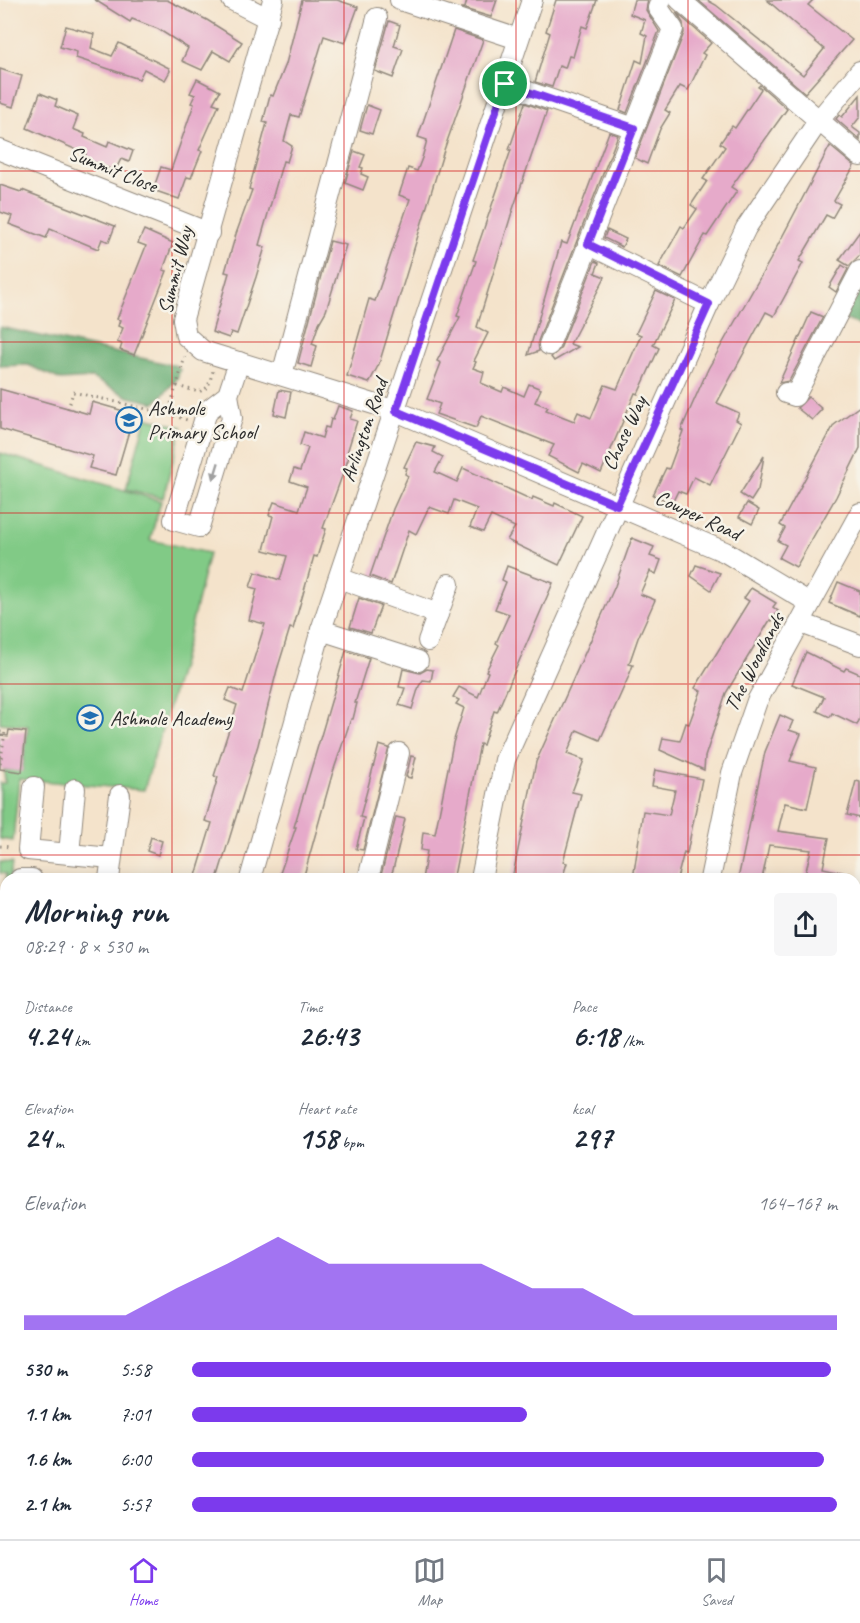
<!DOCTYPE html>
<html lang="en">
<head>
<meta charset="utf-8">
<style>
  body { margin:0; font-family:Caveat,sans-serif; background:#f6f6f7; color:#1f2937; height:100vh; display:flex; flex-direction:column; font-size:22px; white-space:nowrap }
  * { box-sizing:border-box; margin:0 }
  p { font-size:20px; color:#747a83 }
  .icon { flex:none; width:33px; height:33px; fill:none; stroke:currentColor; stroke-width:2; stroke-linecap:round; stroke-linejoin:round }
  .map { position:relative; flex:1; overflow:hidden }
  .side { position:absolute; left:0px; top:873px; width:861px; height:666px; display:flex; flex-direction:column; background:#fff; border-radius:18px 18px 0 0; box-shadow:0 3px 15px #0003 }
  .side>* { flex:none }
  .pin { position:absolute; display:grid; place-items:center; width:51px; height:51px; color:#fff; margin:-26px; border:3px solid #fff; border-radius:50%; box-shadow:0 2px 6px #0007 }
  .round { display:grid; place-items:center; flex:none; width:63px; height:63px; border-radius:6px; background:#f6f6f7 }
  .head { display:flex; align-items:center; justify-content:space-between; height:102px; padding:0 24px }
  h1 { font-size:33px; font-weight:700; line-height:45px }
  .metrics { display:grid; grid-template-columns:repeat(3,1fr); gap:9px; height:102px; padding:6px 24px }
  .metrics div { display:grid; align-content:center }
  .metrics b { font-size:30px; font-weight:700 }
  .metrics small { font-size:16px; font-weight:400 }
  .metrics p { font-size:16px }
  .chart { height:168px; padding:12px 24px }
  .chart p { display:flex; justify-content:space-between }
  .chart svg { width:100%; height:108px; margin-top:6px; fill:#7c3aed; opacity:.7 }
  ul { padding:0 24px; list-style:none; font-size:20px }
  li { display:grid; grid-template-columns:96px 72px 1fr; align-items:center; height:45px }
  li i { height:15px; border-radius:8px; background:#7c3aed }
  .tab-bar { display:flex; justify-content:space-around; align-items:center; height:84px; border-top:2px solid #e0e1e3; background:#fff; font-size:16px; color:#747a83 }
  .tab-bar a { display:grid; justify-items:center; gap:3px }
  .tab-bar .selected { color:#7c3aed }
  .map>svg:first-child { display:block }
  .green { fill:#81ca86; stroke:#567a58; stroke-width:1.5 }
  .forest { fill:#68ae73; stroke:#4a6c4f; stroke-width:1.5 }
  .building { fill:#e6aaca }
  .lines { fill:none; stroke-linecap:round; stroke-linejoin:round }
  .minor-casing { stroke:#90877b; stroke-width:22 }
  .path { stroke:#90877b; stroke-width:3; stroke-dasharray:1.5 4.5; stroke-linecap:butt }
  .minor { stroke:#fff; stroke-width:20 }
  .oneway { fill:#a0a0a0 }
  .route-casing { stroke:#fff; stroke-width:12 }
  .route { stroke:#7c3aed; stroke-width:8 }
  .grid { fill:none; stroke:#d62828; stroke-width:1.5; stroke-opacity:0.55 }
  .labels { text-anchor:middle; stroke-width:5; stroke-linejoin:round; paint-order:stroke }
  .street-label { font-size:21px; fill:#2b2b2b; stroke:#f7f3e8 }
  .poi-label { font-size:21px; fill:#2b2b2b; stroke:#f7f3e8; text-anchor:start }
</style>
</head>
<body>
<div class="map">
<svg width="860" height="1539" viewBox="0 0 860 1539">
  <rect width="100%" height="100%" fill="#f7f3e8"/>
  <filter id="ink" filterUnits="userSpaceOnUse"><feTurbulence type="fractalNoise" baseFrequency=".0167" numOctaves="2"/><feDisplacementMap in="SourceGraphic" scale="12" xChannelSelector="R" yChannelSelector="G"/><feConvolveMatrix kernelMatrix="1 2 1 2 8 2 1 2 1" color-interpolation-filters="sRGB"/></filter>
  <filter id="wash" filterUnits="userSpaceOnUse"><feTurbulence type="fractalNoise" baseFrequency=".008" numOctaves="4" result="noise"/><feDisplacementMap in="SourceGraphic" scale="24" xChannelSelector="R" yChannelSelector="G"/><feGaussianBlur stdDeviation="1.35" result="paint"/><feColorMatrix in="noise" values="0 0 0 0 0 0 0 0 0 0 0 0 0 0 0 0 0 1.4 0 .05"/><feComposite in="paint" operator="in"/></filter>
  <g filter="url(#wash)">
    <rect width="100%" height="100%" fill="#f4e3cb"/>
    <!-- green -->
    <g class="green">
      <path d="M146,417L182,427L163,498L126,489Z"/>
      <path d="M0,453L161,501L150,540L209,553L183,659L144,790L19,779L13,841L0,839V783H5L4,770L22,771L28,726L0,723Z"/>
      <path d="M0,862L12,863L10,879H6V915H2L6,874L0,873Z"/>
      <path d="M0,938L6,939V980L0,979Z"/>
    </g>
    <!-- forest -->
    <g class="forest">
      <path d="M860,270V325L835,316Z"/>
      <path d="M0,327L177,366L180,370L177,379L155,403L129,397L92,378L61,380L28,365L0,366Z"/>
      <path d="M860,1404V1529L851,1537L834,1539L832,1533H855V1406Z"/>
    </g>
    <g id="blocks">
      <!-- building -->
      <g class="building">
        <path d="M95,0H167L207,20L242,42L230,61L213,51L202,70L182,61L188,48L158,29L132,19L130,22Z"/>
        <path d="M302,0H337L358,7L345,43L324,36L299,117L291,115L284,141L292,146L287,162L283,161L259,245L265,247L256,277L237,334L231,332L229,338L212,332L229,273L225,272L236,234L252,190L249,189L267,123L263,122L270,95L273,96L286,64Z"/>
        <path d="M467,0H497L491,17L461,8H465Z"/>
        <path d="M556,0H597L587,28L582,26L573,57L569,56L565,68L559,66L552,87L535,82L550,33L546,31Z"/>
        <path d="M634,0H648L646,10L659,31L627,113L620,110L636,60L642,63L647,36L641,33L645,20L630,14Z"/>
        <path d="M698,0H707L716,5L803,75L824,49L767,0H813L808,5L852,40L805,93Z"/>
        <path d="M676,12L711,43L702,53L705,55L688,90L680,86L665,110L670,113L660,129L647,164L635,158L684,33L683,23Z"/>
        <path d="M389,21L400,25L394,46L403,49L393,78L375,71Z"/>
        <path d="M66,26L94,34L91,48L112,56L119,43L169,68L170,71L165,80L144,69L139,79L76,58L77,52L60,47Z"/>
        <path d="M454,30L483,40L444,150L379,364L369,383L347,376L369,299L375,301L410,199L399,195L408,168L417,171L422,158L427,140L418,137Z"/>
        <path d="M0,69L22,76L13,107L0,103Z"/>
        <path d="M197,79L220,91L213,103L219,105L199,150L202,151L191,178L187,177L179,199L153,190L161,167L171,170L194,104L191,103L195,95L190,93Z"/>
        <path d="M760,85L787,109L731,187L737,191L707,236L705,235L682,277L659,266L681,226L684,228L697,209L691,205L707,181L703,179L725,147L720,143L732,126L735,128L761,89L758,87Z"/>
        <path d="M40,93L57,100L55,106L78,116L73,129L85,134L84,137L107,147L109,141L133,151L129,162L121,159L115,171L84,158L86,154L27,128Z"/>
        <path d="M860,95V117L852,127L860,133V140L836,119L839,115L842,117Z"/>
        <path d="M525,103L547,111L512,212L477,327L488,333L474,361L476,362L473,368L484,372L481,383L502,392L504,387L524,396L529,384L541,389L535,402L548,407L546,410L574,421L578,412L591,418L605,385L617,389L641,335L636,333L656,291L675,300L653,345L659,348L638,394L635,393L601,473L583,464L579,472L548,456L554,445L481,416L476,428L436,414L440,404L427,399L441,363L437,361L460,317L457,316L476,261L473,260L511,150H509Z"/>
        <path d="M367,105L380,110L372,134L360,130Z"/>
        <path d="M609,132L618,135L538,341L539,351L528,355L561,242L567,244Z"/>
        <path d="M830,146L854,166L834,201L840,204L832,218L826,215L799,261L803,263L774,316L766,312L717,403L739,413L736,420L741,423L710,485L694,477L686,494L678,491L672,503L653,495L666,468L669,469L683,431L681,430L708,369L770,260Z"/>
        <path d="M354,151L365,155L360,167L363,168L361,174L368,177L363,190L345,183Z"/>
        <path d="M0,185L21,192L22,190L115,226L109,242L102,239L98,249L50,229L46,238L9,224L12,216L0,212Z"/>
        <path d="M144,230L173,243L163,270L167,271L134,355L120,350L122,344L117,342L123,328L118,326L120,320L117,319L146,246L138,243Z"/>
        <path d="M607,230L626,239L622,247L604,238Z"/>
        <path d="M860,231V255L849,266L839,260Z"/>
        <path d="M330,241L346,245L326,311L319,323L312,344L317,346L311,367L298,363Z"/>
        <path d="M595,261L599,263L595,273L605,277L570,344L578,347L554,361L551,357L560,349Z"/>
        <path d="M842,265L848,269L836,292L829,287Z"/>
        <path d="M811,312L823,317L789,381L779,383Z"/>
        <path d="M0,389L89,414L92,402L134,414L116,475L89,468L93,456L0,429Z"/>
        <path d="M279,390L291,392L286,417L274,414Z"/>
        <path d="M808,397L822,409L812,420L797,408Z"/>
        <path d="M338,406L353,411L350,419L357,421L346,456L349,457L323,528L326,529L317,557L314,556L293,629L290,628L277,670L258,745L217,879H195L212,823L205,821L218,777L214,776L237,705L225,700L230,688L243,693L265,624L249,620L257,589L250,587L255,572L280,580L287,556L264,550L273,516L269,515L274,502L299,510L307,487L290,481L294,469L300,471L308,448L300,445L304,432L322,438L325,427L329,428L331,419L333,420Z"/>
        <path d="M860,406V448L836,497L796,567L779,558L786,545L778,541L785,528L780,525L834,425Z"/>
        <path d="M416,442L435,447L433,452L443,457L435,472L457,482L463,468L532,500L533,497L554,506L555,503L582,516L559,565L507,540L515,527L491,516L483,532L470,527L477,509L454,500L449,514L429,507L416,534L409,530L391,584L370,576L393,509L408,476L405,474L407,468L404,467Z"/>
        <path d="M764,456L758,490L751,501L740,494Z"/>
        <path d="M747,503L759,510L752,524L739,517Z"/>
        <path d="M632,538L654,547L650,556L661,560L656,574L650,571L640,594L655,600L638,638L629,664L633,665L628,678L600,740L577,730L567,754L584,760L572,792L581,794L563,862L567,863L562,879H512L536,762L615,586Z"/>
        <path d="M696,565L720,573L711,590L691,576Z"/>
        <path d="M507,566L553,583L497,712L494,711L483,745L480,744L455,871L452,879H422L427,851L421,850L423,832L435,834L453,743L464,708L456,704L459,700L453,697L459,687L478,697L488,672L486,671L499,645L496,643L509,614L495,609L506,582L502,580Z"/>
        <path d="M838,582L860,591V616L829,603Z"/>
        <path d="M751,588L776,603L773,607L778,611L772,621L770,620L726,693L705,757L704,770L660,750L663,738L680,741L686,723L689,724L701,691L695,688L749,601L744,598Z"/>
        <path d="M359,598L381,606L371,633L350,627Z"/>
        <path d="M346,651L369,658L355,703H357L353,719H351L332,775L303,879H278L296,827H294Z"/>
        <path d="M806,652L844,671L846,668L860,674V718L857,725L832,713L830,717L817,711L824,697L792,684Z"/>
        <path d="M403,669L420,673L427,669L433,670L431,681L423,680L419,686L412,709L399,705L405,688L399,687Z"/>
        <path d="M780,715L793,721L789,730L801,734L790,761L816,767L807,808L785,803L778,831L829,838L823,868L847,873V879H804L811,850L769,845L762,879H738L765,752Z"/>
        <path d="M9,730L26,732L22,772L0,769V735L8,736Z"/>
        <path d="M379,745L389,748L363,850L356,849L364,818L360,817Z"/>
        <path d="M411,756L416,757L411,778L406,777Z"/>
        <path d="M655,770L702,779L687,853L684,852L677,879H633L643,811L669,815L675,790L652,786Z"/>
        <path d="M856,781L860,782V818L847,815Z"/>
        <path d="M396,817L405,819L393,870L389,879H380Z"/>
        <path d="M151,837L162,841L158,855L147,851Z"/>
      </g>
    </g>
  </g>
  <g filter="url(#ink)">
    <use href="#blocks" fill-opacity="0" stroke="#90877b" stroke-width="1.5"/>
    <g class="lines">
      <!-- minor casing -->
      <g class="minor-casing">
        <g id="minor">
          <path d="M232,0L269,19"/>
          <path d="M273,0L183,319L186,336L203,351L396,411L725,552L810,603"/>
          <path d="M400,0L518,39"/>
          <path d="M680,0L860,156"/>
          <path d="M505,84L634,128"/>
          <path d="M0,150L209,233"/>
          <path d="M588,244L709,304"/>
          <path d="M549,345L673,29L658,8L661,0"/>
          <path d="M282,375L377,18"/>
          <path d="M786,393L795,396L860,271"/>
          <path d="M228,395L207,411L174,520L199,527L232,418L228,395L239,362"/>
          <path d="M339,578L438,614"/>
          <path d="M801,623L860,645"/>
          <path d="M321,630L418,661"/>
          <path d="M428,641L449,584"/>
          <path d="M34,787L28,850L111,858"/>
          <path d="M69,854L75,789"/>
          <path d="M20,879H32"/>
          <path d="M109,879L120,795"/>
          <path d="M250,879L321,630L532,0"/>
          <path d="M368,879L399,753"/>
          <path d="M481,879L505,760L709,304L746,228L819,120L860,71"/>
          <path d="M710,879L732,773L757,701L860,513"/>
          <path d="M0,933L6,934"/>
          <path d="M0,1042L6,1043"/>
          <path d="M0,1129L6,1072"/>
          <path d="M855,1136L860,1137"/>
          <path d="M855,1263L860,1229"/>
          <path d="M0,1310L6,1309"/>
          <path d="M0,1527L6,1526"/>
          <path d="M66,1533L67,1539"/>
          <path d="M88,1533V1539"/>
          <path d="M112,1533L113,1539"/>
          <path d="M325,1533L346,1539"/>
          <path d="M191,1539V1533"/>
          <path d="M244,1539L254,1534L271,1539"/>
          <path d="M359,1539L360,1533"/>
          <path d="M807,1539L808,1533"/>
        </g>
      </g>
      <!-- path -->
      <g class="path">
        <path d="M177,386L199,392L208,387L213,371"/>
        <path d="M68,409L73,392L168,414L185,357"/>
        <path d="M168,414L187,420"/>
        <path d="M0,732H5L0,765"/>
        <path d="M0,846L11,847"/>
        <path d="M0,1003L2,985"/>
      </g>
      <!-- minor -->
      <use href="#minor" class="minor"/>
    </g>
    <!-- one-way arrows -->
    <defs><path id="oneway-solid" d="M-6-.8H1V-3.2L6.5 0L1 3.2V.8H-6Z" transform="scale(1.5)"/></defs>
    <use class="oneway" href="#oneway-solid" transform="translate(216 471) rotate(107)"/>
  </g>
  <g class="lines" filter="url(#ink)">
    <!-- route casing -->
    <g class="route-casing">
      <path id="route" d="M505,84L634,128L588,244L709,304L617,505L396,411Z"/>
    </g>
    <!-- route -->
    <use href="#route" class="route"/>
  </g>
  <!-- grid -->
  <path class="grid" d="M172,0V879M344,0V879M516,0V879M688,0V879M0,171H860M0,342H860M0,513H860M0,684H860M0,855H860M0,1026H6M855,1026H860M0,1197H6M855,1197H860M0,1368H6M855,1368H860M172,1533V1539M344,1533V1539M516,1533V1539M688,1533V1539"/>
  <!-- icons -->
  <defs>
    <g id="school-ring" transform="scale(1.35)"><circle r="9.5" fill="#f7f3e8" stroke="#1f6fb2" stroke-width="1.5"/><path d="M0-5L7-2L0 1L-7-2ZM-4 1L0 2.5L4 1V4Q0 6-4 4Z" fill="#1f6fb2"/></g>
  </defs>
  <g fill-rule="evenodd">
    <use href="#school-ring" x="129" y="420"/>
    <use href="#school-ring" x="90" y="718"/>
  </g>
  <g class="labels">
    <!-- street labels -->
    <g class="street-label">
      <text transform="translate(113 169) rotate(22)" y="7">Summit Close</text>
      <text transform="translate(175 270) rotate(-76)" y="7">Summit Way</text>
      <text transform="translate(364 430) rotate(-71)" y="7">Arlington Road</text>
      <text transform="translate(624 433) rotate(-65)" y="7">Chase Way</text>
      <text transform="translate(698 515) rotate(25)" y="7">Cowper Road</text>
      <text transform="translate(754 662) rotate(-63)" y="7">The Woodlands</text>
    </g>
    <!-- poi labels -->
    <g class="poi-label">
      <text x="148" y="415">Ashmole<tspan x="148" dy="24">Primary School</tspan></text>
      <text x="110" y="725">Ashmole Academy</text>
    </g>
  </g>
</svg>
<div class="pin" style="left:505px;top:84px;background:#1e9e55"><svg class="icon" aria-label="arrive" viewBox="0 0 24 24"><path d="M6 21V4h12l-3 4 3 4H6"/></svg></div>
<section class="side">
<div class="head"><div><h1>Morning run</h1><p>08:29 · 8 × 530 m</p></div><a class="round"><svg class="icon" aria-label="share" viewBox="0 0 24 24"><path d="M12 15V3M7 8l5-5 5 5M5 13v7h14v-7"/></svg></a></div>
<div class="metrics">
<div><p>Distance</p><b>4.24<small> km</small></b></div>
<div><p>Time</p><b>26:43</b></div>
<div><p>Pace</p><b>6:18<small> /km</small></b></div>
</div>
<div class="metrics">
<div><p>Elevation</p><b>24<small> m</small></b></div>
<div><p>Heart rate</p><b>158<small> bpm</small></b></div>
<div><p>kcal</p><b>297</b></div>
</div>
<div class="chart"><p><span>Elevation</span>164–167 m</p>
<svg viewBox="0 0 160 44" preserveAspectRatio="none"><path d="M0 44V38L10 38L20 38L30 27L40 17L50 6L60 17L70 17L80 17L90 17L100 27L110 27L120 38L130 38L140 38L150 38L160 38V44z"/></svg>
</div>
<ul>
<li><b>530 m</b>5:58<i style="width:99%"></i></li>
<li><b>1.1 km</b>7:01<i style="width:52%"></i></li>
<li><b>1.6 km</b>6:00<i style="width:98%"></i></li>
<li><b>2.1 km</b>5:57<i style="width:100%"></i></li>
</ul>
</section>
</div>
<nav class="tab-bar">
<a class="selected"><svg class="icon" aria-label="home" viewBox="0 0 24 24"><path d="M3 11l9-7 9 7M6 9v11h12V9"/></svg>Home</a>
<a><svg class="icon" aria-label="map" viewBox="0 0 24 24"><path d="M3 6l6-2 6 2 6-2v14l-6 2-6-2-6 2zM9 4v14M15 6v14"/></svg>Map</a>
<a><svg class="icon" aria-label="saved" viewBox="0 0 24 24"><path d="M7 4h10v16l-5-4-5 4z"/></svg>Saved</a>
</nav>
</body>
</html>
